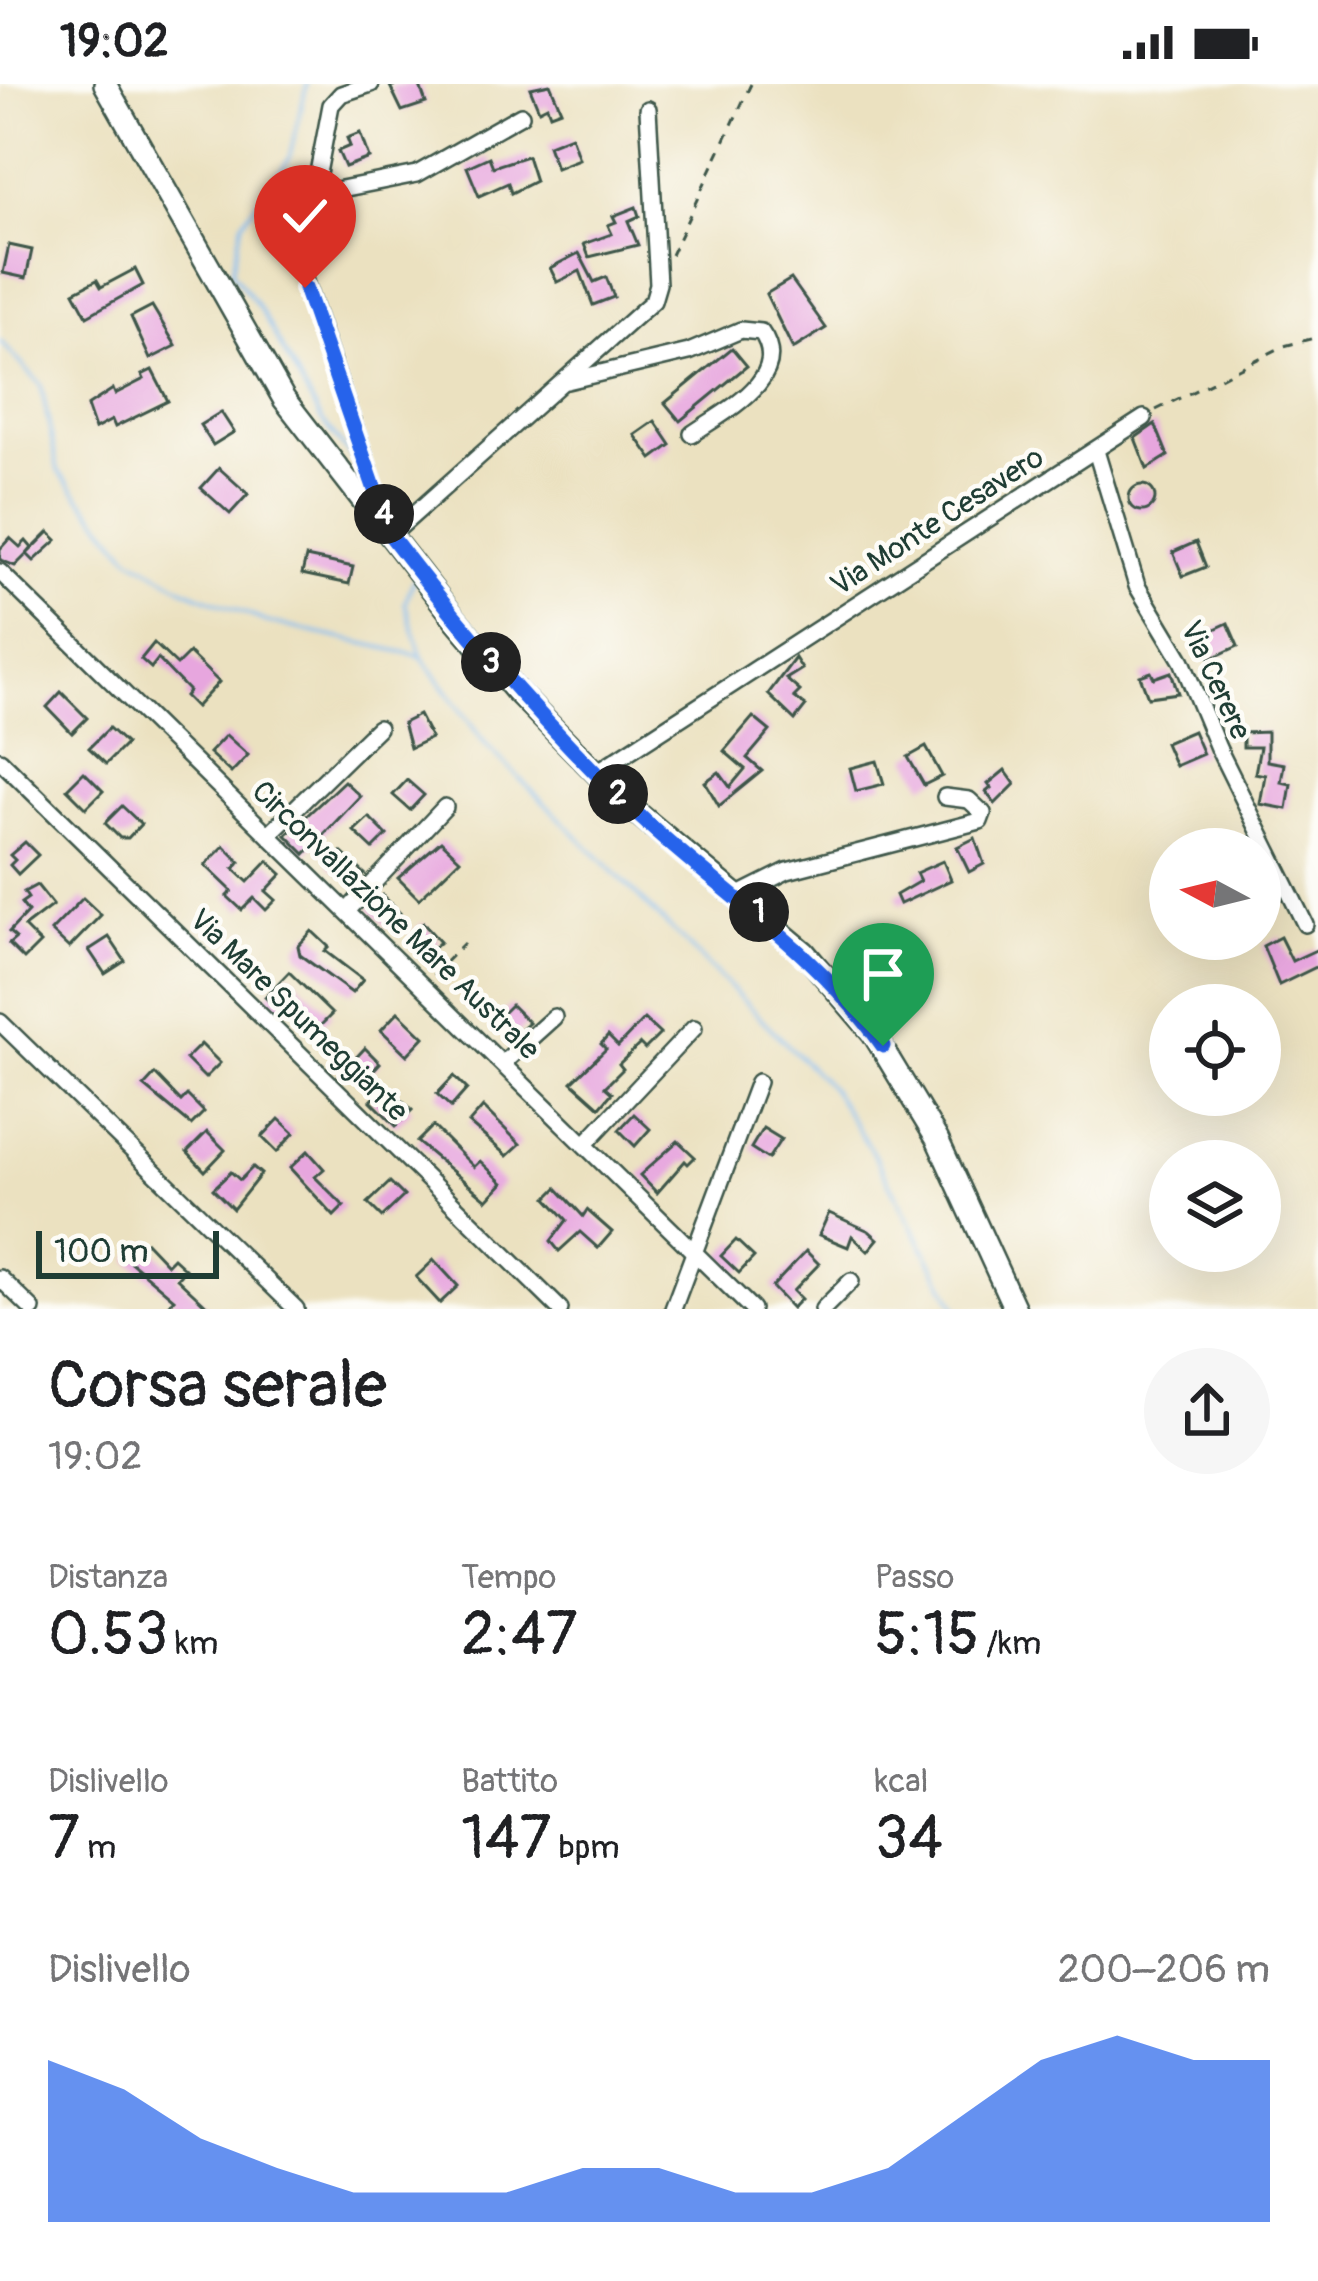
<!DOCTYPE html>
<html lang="it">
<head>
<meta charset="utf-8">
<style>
  body { margin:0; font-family:Pangolin,sans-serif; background:#f6f6f6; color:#202124; height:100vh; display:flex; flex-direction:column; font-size:45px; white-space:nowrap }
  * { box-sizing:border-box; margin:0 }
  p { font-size:39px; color:#757577 }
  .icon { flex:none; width:66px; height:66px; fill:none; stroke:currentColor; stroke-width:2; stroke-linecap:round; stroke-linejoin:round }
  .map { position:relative; height:1225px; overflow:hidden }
  .details { display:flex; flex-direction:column; background:#fff; flex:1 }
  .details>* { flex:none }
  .needle { width:78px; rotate:277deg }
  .tools { position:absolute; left:1149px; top:744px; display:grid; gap:24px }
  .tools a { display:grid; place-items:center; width:132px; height:132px; border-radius:50%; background:#fff; box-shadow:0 12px 48px #0002; font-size:60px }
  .scale { position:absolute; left:36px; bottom:30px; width:183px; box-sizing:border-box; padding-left:12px; border:6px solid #1f3d34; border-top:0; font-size:33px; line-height:42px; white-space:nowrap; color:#1f3d34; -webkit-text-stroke:9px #fdfcf7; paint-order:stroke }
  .pin { position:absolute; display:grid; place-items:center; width:102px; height:102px; color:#fff; margin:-123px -51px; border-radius:50% 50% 50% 0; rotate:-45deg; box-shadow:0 0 12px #0007 }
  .pin .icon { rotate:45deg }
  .km { position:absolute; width:60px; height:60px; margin:-30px; border-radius:50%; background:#222; color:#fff; font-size:33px; line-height:60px; text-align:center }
  .round { display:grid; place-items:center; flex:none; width:126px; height:126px; border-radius:63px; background:#f6f6f6 }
  .summary { display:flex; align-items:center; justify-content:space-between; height:204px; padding:0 48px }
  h1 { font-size:66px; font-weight:600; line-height:90px }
  .figures { display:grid; grid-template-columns:repeat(3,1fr); gap:18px; height:204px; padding:12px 48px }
  .figures div { display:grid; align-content:center }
  .figures b { font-size:60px; font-weight:600 }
  .figures small { font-size:33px; font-weight:400 }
  .figures p { font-size:33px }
  .chart { height:336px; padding:24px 48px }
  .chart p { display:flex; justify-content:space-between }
  .chart svg { width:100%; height:216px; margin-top:12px; fill:#2563eb; opacity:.7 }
  .status { display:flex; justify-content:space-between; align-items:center; height:84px; padding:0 60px; background:#fff; direction:ltr }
  .status svg { height:33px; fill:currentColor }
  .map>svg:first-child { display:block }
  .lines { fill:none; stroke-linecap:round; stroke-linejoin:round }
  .stream { stroke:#7fbcf2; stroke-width:3 }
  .building { fill:#e7a6de }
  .street-casing { stroke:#3e5649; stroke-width:20 }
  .secondary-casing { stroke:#3e5649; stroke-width:26 }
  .path { stroke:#3e5649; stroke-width:3; stroke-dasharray:9 9; stroke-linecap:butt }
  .street { stroke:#fff; stroke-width:15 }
  .secondary { stroke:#fff; stroke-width:21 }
  .route-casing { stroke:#fff; stroke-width:24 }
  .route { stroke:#2563eb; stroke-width:15 }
  .labels { text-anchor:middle; stroke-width:9; stroke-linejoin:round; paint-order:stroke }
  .street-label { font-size:30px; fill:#1f3d34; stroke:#fdfcf7 }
</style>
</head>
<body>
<div class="status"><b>19:02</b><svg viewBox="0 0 49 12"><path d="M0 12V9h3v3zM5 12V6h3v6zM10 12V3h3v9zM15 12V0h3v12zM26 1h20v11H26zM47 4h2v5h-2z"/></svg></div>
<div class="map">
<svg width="1318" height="1225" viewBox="0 0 1318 1225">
  <rect width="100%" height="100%" fill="#fdfcf7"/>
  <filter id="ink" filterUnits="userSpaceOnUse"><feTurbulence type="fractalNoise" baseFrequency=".00833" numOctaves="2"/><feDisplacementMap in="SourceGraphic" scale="24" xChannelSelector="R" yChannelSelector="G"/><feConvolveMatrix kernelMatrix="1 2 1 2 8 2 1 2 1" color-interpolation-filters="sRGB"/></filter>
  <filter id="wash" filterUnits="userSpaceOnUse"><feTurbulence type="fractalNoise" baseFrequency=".004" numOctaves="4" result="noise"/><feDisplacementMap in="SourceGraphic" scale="48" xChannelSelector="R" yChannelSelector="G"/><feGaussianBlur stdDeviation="2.7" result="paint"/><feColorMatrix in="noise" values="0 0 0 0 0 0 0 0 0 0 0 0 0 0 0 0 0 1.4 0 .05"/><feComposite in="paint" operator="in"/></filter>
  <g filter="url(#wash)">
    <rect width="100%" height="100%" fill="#ebe1c0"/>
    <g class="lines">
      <!-- stream -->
      <g class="stream">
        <path d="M307,0L289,75L243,137L232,188L260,225L321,335L360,384"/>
        <path d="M0,257L41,301L58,387L130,473L186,506L267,538L421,572L487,662L831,1004L871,1066L957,1225"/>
        <path d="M414,494L405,519L421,570"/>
      </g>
    </g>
    <g id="blocks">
      <!-- building -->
      <g class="building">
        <path d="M419,0L426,19L402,27L390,2Z"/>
        <path d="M550,0L561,26L550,30L547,22L539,26L530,4Z"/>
        <path d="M360,49L369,74L345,83L338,67L350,62L347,54Z"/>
        <path d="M571,52L579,75L556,84L548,61Z"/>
        <path d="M527,72L535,97L511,109L508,99L479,112L467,83L489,73L493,83Z"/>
        <path d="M636,123L639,132L628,137L638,161L589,173L584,160L612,150L608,141L616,138L613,132Z"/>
        <path d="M9,161L32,166L26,194L3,189Z"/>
        <path d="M579,169L594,198L606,193L614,213L593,221L580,187L557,198L550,184Z"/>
        <path d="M135,185L143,201L87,232L74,208L97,196L101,203Z"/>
        <path d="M791,195L826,244L793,265L766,210Z"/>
        <path d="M152,222L176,262L150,275L131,233Z"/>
        <path d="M732,264L747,282L680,337L665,319Z"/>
        <path d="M152,286L168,317L115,343L112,336L95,345L87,322L113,305L115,310L144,295L142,291Z"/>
        <path d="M221,328L234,348L213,361L200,341Z"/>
        <path d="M655,337L671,361L652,375L635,351Z"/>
        <path d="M1155,340L1168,372L1147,385L1135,354Z"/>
        <path d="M219,384L248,410L230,430L201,404Z"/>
        <circle cx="1142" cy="414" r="13"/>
        <path d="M49,448L57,456L34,477L27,470L15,482L0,476V465L10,454L20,463L26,457L32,464L27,470Z"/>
        <path d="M1196,458L1206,483L1183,492L1173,468Z"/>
        <path d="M306,473L353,483L349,500L302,490Z"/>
        <path d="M1228,539L1238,562L1210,575L1200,552Z"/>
        <path d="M154,559L177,581L189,569L219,598L196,623L185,612L189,607L158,575L151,584L141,575Z"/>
        <path d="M795,574L802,585L786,595L800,607L794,613L806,622L795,636L768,610Z"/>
        <path d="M1151,588L1154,594L1171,588L1178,609L1148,613L1140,592Z"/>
        <path d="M61,608L87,634L72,649L47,623Z"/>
        <path d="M419,631L431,654L410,664L403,639Z"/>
        <path d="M753,633L770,647L747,674L762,687L719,722L705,698L719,688L730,703L745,685L724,667Z"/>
        <path d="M109,644L126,660L106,680L89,664Z"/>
        <path d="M1193,647L1203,670L1175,682L1165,659Z"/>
        <path d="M1243,649L1267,648V677L1284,680L1281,698L1291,700L1287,725L1260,720L1265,691L1255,689L1260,663H1243Z"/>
        <path d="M226,651L248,671L231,689L209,669Z"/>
        <path d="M926,663L942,692L924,701L908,673Z"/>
        <path d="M877,677L884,700L856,707L850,684Z"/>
        <path d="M1005,686L1015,700L995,720L986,708L991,704L988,700Z"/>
        <path d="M84,688L103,707L86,724L67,705Z"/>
        <path d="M407,696L424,711L410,726L393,711Z"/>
        <path d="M344,697L360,712L305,770L286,751Z"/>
        <path d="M122,722L141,740L128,754H120L105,739Z"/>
        <path d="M369,733L387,751L373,765L354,747Z"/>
        <path d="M975,754L984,780L969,788L957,763Z"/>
        <path d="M441,757L460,775L419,815L398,794Z"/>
        <path d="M25,758L38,771L18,790L10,781L15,776L10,771Z"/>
        <path d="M224,762L240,778L234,785L248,798L268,777L282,790L266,807L276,816L266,826L254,814L242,826L227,812L232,807L205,781Z"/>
        <path d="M341,768L365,790L356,799L329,782Z"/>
        <path d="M943,777L951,796L900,820L896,811L920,797L916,789Z"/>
        <path d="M37,801L53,821L24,843L40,859L24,875L9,860L16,854L9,848L28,828L21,819L28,814L24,808Z"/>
        <path d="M382,811L400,829L387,843L369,824Z"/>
        <path d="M83,814L101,831L69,864L51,847Z"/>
        <path d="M423,839L440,858L426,871L409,852Z"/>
        <path d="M312,847L329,863L325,867L363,896L352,909L300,871L298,862Z"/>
        <path d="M109,853L125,877L105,890L89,866Z"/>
        <path d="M1280,853L1292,877L1318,865V882L1279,901L1263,862Z"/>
        <path d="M289,888L332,930L317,945L288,916L278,926L265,913Z"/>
        <path d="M511,921L529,939L511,955L494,938Z"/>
        <path d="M398,928L424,953L407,971L381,946Z"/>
        <path d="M644,935L660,950L645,965L640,960L619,980L623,985L605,1003L612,1009L600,1023L572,998L606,965L601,960L608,952L618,962Z"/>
        <path d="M201,960L220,979L205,994L186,975Z"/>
        <path d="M365,964L380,979L365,995L350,980Z"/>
        <path d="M155,990L181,1017L187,1011L204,1028L191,1041L144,1002Z"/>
        <path d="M454,992L467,1005L451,1023L437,1010Z"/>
        <path d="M387,1001L412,1026L396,1042L371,1017Z"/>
        <path d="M483,1023L520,1060L507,1072L469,1039Z"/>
        <path d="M634,1030L650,1045L635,1062L619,1046Z"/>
        <path d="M279,1035L294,1049L277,1068L262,1053Z"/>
        <path d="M433,1042L474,1083L480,1077L503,1099L487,1116L417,1058Z"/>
        <path d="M763,1044L781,1055L768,1075L751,1064Z"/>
        <path d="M207,1048L225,1066L205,1087L187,1068Z"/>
        <path d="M678,1057L695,1073L688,1080L685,1077L657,1109L640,1091Z"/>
        <path d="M308,1067L324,1085L315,1093L344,1122L334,1132L290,1084Z"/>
        <path d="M253,1083L261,1090L233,1125L213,1105L231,1088L240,1096Z"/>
        <path d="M390,1098L404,1112L382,1133L368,1119Z"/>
        <path d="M557,1104L583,1132L587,1126L612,1148L598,1164L580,1148L559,1167L551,1157L567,1136L547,1114Z"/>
        <path d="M829,1129L869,1147L878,1155L868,1167L852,1152L848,1163L819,1151Z"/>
        <path d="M736,1156L754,1173L739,1189L721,1172Z"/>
        <path d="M146,1158L167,1180L173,1174L185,1185L177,1194L210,1225H174L169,1220L174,1215L128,1176Z"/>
        <path d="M806,1167L819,1180L793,1207L801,1215L792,1224L772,1203Z"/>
        <path d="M434,1176L458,1202L440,1219L416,1193Z"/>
      </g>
    </g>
  </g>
  <g filter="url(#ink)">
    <use href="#blocks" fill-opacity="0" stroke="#3e5649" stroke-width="3"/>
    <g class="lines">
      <!-- street casing -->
      <g class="street-casing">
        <g id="street">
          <path d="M371,0L341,10L331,21L300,183L391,451L653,217L658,200L648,25"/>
          <path d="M311,111L417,90L521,31"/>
          <path d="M567,297L689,268L741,246L761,248C794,294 723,328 692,350"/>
          <path d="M1096,367L1137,502L1182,577L1218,664L1305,840"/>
          <path d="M0,488L752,1225"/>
          <path d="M0,676L560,1225"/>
          <path d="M597,688L1144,334"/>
          <path d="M270,749L378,644"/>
          <path d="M739,811L787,787L980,737L983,729L969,716L945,713"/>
          <path d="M348,826L445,723"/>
          <path d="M0,938L296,1225"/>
          <path d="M503,979L554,933"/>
          <path d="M585,1060L694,944"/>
          <path d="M0,1194L32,1225"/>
          <path d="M673,1225L758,998"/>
          <path d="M823,1225L851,1197"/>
        </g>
      </g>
      <!-- secondary casing -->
      <g class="secondary-casing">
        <path id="secondary" d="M105,0L284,315L456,536L516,607L630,723L804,868L873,949L937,1055L1015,1225"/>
      </g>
      <!-- path -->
      <g class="path">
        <path d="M671,171L751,0"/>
        <path d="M1156,326L1284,262L1318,253"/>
        <path d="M433,891L464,859"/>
      </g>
      <!-- street -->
      <use href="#street" class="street"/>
      <!-- secondary -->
      <use href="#secondary" class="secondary"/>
    </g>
  </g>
  <g class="lines" filter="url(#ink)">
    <!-- route casing -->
    <g class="route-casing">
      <path id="route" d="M305,204L391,452C465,549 544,640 632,725C717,806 815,864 883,962"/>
    </g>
    <!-- route -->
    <use href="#route" class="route"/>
  </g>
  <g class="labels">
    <!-- street labels -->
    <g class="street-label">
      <text transform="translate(937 437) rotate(-33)" y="10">Via Monte Cesavero</text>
      <text transform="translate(1216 596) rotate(65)" y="10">Via Cerere</text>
      <text transform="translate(396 836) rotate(44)" y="10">Circonvallazione Mare Australe</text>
      <text transform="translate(299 931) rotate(44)" y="10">Via Mare Spumeggiante</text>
    </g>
  </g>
</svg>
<div class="tools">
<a><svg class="needle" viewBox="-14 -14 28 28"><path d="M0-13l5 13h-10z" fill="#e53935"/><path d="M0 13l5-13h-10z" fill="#757577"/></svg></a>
<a><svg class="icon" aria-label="locate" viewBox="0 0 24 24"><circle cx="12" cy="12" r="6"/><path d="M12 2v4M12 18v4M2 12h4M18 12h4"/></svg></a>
<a><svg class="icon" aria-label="layers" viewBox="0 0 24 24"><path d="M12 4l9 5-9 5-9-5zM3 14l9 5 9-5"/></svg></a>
</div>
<div class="scale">100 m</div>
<div class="pin" style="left:883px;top:962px;background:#1e9e55"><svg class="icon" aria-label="arrive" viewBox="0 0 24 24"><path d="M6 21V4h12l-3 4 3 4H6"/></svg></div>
<div class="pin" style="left:305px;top:204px;background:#d93025"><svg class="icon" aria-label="check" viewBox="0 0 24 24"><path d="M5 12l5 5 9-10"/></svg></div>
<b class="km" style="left:759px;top:828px">1</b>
<b class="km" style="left:618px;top:710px">2</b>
<b class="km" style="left:491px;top:578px">3</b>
<b class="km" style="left:384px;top:430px">4</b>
</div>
<section class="details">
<div class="summary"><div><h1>Corsa serale</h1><p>19:02</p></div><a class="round"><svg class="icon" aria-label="share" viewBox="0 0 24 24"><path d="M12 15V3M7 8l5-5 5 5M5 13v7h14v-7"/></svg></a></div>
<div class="figures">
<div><p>Distanza</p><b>0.53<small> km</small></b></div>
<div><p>Tempo</p><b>2:47</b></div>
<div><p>Passo</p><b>5:15<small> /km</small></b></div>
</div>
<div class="figures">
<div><p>Dislivello</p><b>7<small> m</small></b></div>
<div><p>Battito</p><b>147<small> bpm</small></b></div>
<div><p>kcal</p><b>34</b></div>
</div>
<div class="chart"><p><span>Dislivello</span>200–206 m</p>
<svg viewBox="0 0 160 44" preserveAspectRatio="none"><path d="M0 44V11L10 17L20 27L30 33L40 38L50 38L60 38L70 33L80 33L90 38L100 38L110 33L120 22L130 11L140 6L150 11L160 11V44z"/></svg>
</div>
</section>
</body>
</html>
